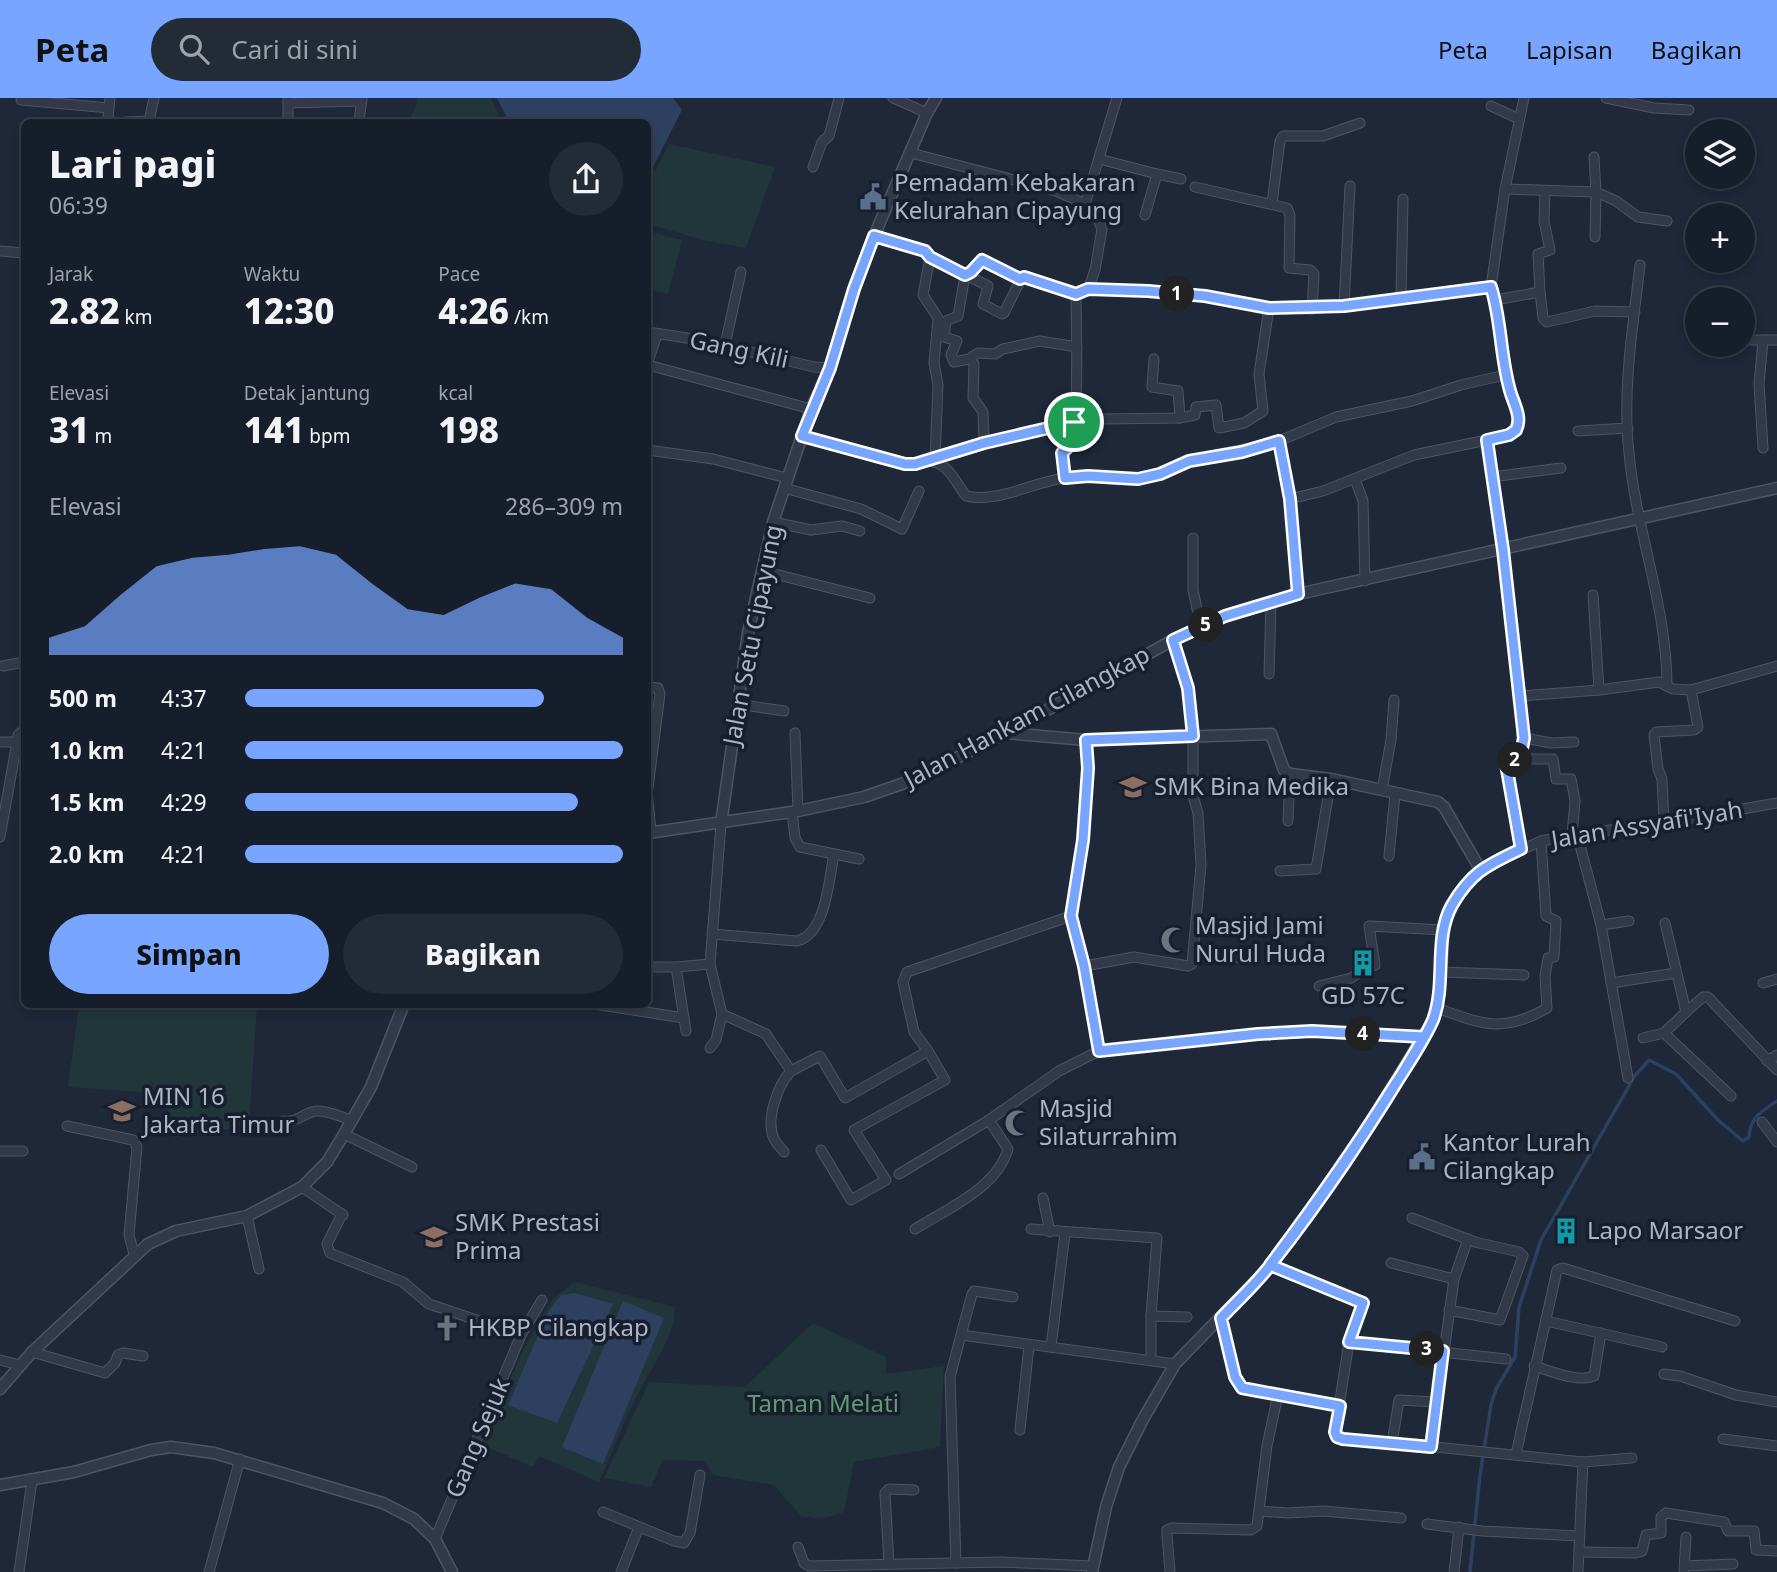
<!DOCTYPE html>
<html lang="id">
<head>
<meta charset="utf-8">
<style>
  body { margin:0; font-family:"Noto Sans",sans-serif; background:#232b37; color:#f1f3f6; height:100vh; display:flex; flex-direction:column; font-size:26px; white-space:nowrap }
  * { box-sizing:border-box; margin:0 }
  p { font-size:23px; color:#9ea2a9 }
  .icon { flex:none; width:38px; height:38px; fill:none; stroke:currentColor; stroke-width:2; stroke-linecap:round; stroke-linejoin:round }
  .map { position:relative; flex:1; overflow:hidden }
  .details { position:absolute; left:21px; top:21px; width:630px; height:889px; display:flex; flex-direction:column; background:#161e2b; border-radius:10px; box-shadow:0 4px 10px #0003,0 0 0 2px #353c47 }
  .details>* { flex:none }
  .controls { position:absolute; left:1685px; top:21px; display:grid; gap:14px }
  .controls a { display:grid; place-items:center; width:70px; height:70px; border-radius:50%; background:#161e2b; box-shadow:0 4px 10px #0003,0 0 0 2px #353c47; font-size:35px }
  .pin { position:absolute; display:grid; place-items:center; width:60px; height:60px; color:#fff; margin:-30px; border:4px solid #fff; border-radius:50%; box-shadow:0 2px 7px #0007 }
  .km { position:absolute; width:35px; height:35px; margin:-18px; border-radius:50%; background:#222; color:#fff; font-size:19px; line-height:35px; text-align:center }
  .round { display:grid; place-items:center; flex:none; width:74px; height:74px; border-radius:37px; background:#232b37 }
  .overview { display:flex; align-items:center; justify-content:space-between; height:119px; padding:0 28px }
  h1 { font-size:38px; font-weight:800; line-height:52px }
  .metrics { display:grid; grid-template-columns:repeat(3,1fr); gap:10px; height:119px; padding:7px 28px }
  .metrics div { display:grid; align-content:center }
  .metrics b { font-size:35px; font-weight:800 }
  .metrics small { font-size:19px; font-weight:400 }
  .metrics p { font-size:19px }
  .chart { height:196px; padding:14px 28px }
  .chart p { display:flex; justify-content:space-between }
  .chart svg { width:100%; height:126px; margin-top:7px; fill:#78a5ff; opacity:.7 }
  .primary-button { display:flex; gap:14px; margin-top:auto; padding:14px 28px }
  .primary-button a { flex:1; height:80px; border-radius:42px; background:#78a5ff; color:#111; font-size:28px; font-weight:800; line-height:80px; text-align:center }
  .primary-button a+a { background:#232b37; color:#f1f3f6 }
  ul { padding:0 28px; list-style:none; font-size:23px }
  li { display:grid; grid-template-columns:112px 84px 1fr; align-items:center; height:52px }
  li i { height:18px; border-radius:9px; background:#78a5ff }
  header { display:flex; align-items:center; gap:42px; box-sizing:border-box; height:98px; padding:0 35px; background:#78a5ff; color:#111 }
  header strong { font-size:33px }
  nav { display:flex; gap:38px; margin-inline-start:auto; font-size:24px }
  .search { width:490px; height:63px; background:#232b37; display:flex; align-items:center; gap:18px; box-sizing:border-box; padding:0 24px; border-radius:38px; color:#9ea2a9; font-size:26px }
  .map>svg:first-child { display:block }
  .green { fill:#20363a }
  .water { fill:#2e4060 }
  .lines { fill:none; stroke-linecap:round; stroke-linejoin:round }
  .stream { stroke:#2e4060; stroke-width:3.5 }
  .minor-casing { stroke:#4c5564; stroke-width:11 }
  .tertiary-casing { stroke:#4c5564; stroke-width:13 }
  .minor { stroke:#323a49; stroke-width:9 }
  .tertiary { stroke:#323a49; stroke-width:10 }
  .route-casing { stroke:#fff; stroke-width:14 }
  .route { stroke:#78a5ff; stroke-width:9 }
  .labels { text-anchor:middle; stroke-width:7; stroke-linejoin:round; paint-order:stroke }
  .poi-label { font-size:24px; fill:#acb5c6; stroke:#171f2e; text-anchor:start }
  .street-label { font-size:24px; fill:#acb5c6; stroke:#171f2e }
  .park-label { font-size:24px; fill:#619971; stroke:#171f2e }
</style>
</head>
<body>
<header>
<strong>Peta</strong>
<div class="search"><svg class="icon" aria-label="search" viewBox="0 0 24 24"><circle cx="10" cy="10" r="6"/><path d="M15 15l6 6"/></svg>Cari di sini</div>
<nav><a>Peta</a><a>Lapisan</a><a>Bagikan</a></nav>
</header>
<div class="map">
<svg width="1777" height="1474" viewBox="0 0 1777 1474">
  <rect width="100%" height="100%" fill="#1e2839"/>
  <!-- green -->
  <g class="green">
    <path d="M417,0H491L502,24H408L416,8Z"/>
    <path d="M669,46L775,69L746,150L707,143L648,126V74L656,72Z"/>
    <path d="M648,133L682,142L668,196L648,191Z"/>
    <path d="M79,907H257L249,1027L172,1040L167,996L68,989Z"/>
    <path d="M574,1184L675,1209C676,1239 647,1276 634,1304C621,1330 611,1358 599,1384L539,1358L533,1369L482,1347L522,1254L552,1202Z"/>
    <path d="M813,1225L886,1259V1276L944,1268L940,1349L854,1364L844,1414L821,1421L801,1418L774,1387L713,1377L704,1363L663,1362L651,1389L604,1380L649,1284L745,1289Z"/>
  </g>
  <!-- water -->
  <g class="water">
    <path d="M497,0H673L682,12L653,69H648V24H509Z"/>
    <path d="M575,1195L613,1206L557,1325L508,1307L548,1214L561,1197Z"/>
    <path d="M623,1203L664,1220L603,1366L562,1349Z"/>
  </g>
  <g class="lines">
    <!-- stream -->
    <path class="stream" d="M1470,1474L1480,1377L1491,1307L1496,1291L1515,1259L1519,1209L1541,1142L1634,979L1649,962L1676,976L1718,1022L1743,1043L1749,1039C1750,1019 1761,1014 1777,1003"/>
    <!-- minor casing -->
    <g class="minor-casing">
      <g id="minor">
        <path d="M110,0L108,19L111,24"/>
        <path d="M893,0L927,15"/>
        <path d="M1606,0L1654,10L1689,12"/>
        <path d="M21,2L109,10"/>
        <path d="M288,2V24"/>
        <path d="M288,5L362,3"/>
        <path d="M1491,8L1519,21"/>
        <path d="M125,24L149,23L154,0"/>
        <path d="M359,24L362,0"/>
        <path d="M911,55L1056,93L1085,106L1095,114L1102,131L1095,172L1088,192"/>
        <path d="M1594,59L1596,94L1595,139"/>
        <path d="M1099,61L1157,76L1145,117"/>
        <path d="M813,69L822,44L829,38L839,0"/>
        <path d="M1157,76L1181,81"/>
        <path d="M1195,89L1287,110L1290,117L1289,170L1310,172L1314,176L1312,211"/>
        <path d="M1505,91L1596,94L1616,103L1638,119L1667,123"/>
        <path d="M1272,105L1280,43L1283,38H1323L1360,25"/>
        <path d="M1085,106L1117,0"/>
        <path d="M874,138L925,153L930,159L988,188L983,206L1002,216L1004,215L1022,179L1076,196"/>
        <path d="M0,153L24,155"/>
        <path d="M930,159L923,197L938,220L934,265L938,287L935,361"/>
        <path d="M1640,167C1633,228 1622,293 1629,355C1636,433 1667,508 1667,588"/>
        <path d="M1020,181L982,162L971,174L965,177L958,218L946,223L944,239L957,243L951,257L954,264L969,261L978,255L995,256L1003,251L1040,243L1077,249"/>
        <path d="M1540,194L1538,156L1550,152L1544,123L1545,93"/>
        <path d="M1401,200L1403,101"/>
        <path d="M1495,202L1540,194L1543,220L1547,224L1595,213L1635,214"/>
        <path d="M1344,209L1350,88"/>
        <path d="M648,234L700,242L814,269L830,270"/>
        <path d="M1743,242H1777"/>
        <path d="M725,247L741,174"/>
        <path d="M1154,261L1152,289L1178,293L1180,320"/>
        <path d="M648,264L657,236"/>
        <path d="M974,266L973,300L983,314L984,345"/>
        <path d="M648,267L811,311"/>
        <path d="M1578,333L1628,330"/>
        <path d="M802,338L905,366H916L984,345L1075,324L1103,321L1180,320L1195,317L1196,309L1216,307L1219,330L1244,325L1263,313L1259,276L1269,210"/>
        <path d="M1763,350L1759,286L1763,243"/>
        <path d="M648,352L713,361L787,380"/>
        <path d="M931,363C949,366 956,385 966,398C1000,405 1032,384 1065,380C1090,376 1115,385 1140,381C1158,378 1173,368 1190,363C1220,355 1250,351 1279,343"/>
        <path d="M1492,379L1561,370"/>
        <path d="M1065,380L1062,355C1065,352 1068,350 1070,347C1080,331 1076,220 1076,196L1088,192L1148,193L1205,198L1269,210L1312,211L1491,189"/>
        <path d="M1355,381L1363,403L1365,483"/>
        <path d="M784,390L861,411L902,431L919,393"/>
        <path d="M1290,401L1323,393L1414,357L1487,342"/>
        <path d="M773,424L811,432L842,428L860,433"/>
        <path d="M1193,440V492L1201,529"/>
        <path d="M763,473L870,500"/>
        <path d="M1298,496L1290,401L1279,343L1336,319L1412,303L1461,287L1505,277"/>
        <path d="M1593,497L1599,592"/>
        <path d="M3,568L24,564"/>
        <path d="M1269,576L1271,504"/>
        <path d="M648,589L658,590L660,596L648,690"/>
        <path d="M1520,598L1599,592L1659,584L1673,591L1691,592L1777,568"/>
        <path d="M737,606L784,613"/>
        <path d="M795,635L798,713"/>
        <path d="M1524,640L1551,645L1574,644"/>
        <path d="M1086,642L1088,670L1083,742L1071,818L1085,868L1099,953"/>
        <path d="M0,644H17"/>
        <path d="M1520,661C1526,624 1518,586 1514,549C1506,480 1497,411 1487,342C1502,339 1519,338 1519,320L1505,277L1495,202L1491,189L1505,91L1524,0"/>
        <path d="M1382,692L1391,642L1394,602"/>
        <path d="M648,702L651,734"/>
        <path d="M792,714L795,740L800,749L859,761"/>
        <path d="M1288,723L1290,676"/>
        <path d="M1664,725L1662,681L1658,671L1654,637L1656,634L1694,632L1698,629L1691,592"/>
        <path d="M721,726L710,866L722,916L766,936L791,973L820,958L845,1000L928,953L914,934L903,884L907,874L1071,818"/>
        <path d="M1577,736L1601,827L1628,980"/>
        <path d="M0,739L17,644L18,637L24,632"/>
        <path d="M1521,751L1507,663L1520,661H1553L1556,681H1571L1575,703L1572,737"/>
        <path d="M1389,758L1395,696"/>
        <path d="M1480,771L1541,743L1572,737L1664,725L1777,705"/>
        <path d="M1280,773L1316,771L1331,681"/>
        <path d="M1665,825L1686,914L1703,899H1708L1777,972"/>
        <path d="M1601,827L1629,823"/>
        <path d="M712,836L797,843C826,836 829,781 834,756"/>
        <path d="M1193,857L1232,860L1251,856"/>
        <path d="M1085,868L1134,859L1188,868L1192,866L1201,767L1198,715L1193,698V638L1188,590L1173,542"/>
        <path d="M648,869H676L710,866"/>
        <path d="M676,869L686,933"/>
        <path d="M1441,874L1524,877"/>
        <path d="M1611,885L1676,875"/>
        <path d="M1763,885L1777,881"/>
        <path d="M1319,888L1351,880L1364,871L1375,867L1369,828L1443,832"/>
        <path d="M594,906L684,920"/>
        <path d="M1437,910C1481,926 1503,936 1547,910L1545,878L1548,860L1554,859L1556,823L1546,818L1541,743"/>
        <path d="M1686,914L1664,935L1731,998"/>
        <path d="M1643,940L1664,935"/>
        <path d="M710,950L716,942L722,916"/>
        <path d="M1767,963L1777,957"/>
        <path d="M283,1023C297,1025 303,1015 316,1013C327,1012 341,1019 352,1022"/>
        <path d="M1762,1024L1777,1044"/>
        <path d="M67,1028L133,1042L137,1049L129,1137L134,1156"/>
        <path d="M344,1036L412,1069"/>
        <path d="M821,1052L851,1102L886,1082L854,1032L945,982L928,953"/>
        <path d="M0,1053H23"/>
        <path d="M784,1054C781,1050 776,1045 774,1041C765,1021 778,987 791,973"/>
        <path d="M899,1076L989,1022L1059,973L1099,953L1258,936L1312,933L1424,939"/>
        <path d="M302,1089L343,1117"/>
        <path d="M1043,1100L1050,1134"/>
        <path d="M342,1116L327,1146L330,1155L403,1184L429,1206L521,1237"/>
        <path d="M247,1118L259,1171"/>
        <path d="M1412,1120L1475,1144L1519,1154L1523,1158L1500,1222L1449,1212"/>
        <path d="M915,1131C947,1111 997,1090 1008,1051L989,1022"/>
        <path d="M1031,1131L1157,1140L1151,1218V1262"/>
        <path d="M1391,1165L1454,1181"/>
        <path d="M1271,1167L1363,1205L1349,1244L1335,1334L1337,1339L1583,1364L1578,1474"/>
        <path d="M1151,1218L1187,1219"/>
        <path d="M1546,1223L1662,1249"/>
        <path d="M961,1237L972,1196L974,1193L1013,1199"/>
        <path d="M1349,1244L1506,1261"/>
        <path d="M1051,1249L1065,1135"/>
        <path d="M32,1254L105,1275L115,1265L118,1257L123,1255L143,1258"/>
        <path d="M0,1262L20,1267"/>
        <path d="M1534,1268C1551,1273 1578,1285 1594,1278L1601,1235"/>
        <path d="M1664,1276L1680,1278L1736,1297L1777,1304"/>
        <path d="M1278,1296L1340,1308"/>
        <path d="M1020,1332L1029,1248"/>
        <path d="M1723,1341L1777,1348"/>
        <path d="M1392,1345L1399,1302L1436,1304"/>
        <path d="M1431,1349L1454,1181L1468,1141"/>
        <path d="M1516,1356L1557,1172L1563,1170L1735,1223"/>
        <path d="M1583,1364L1632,1360"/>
        <path d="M1259,1413L1288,1415L1323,1413L1401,1420"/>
        <path d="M603,1414L674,1443L684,1445L690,1435L700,1377"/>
        <path d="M1427,1426L1482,1433L1580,1438"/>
        <path d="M435,1441L521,1237L542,1202"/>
        <path d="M798,1449L804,1465L809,1468L1001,1464L1093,1468"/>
        <path d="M1580,1454L1636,1455L1642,1453L1646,1437L1661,1435V1419L1666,1415L1724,1424L1728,1433H1754L1756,1452L1777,1453"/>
        <path d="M956,1465L950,1279L961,1237L1175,1266"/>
        <path d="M889,1466L885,1395L889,1391L914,1392"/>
        <path d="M1685,1468L1733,1466"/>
        <path d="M1684,1472L1686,1439"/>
        <path d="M19,1474L32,1383"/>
        <path d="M209,1474L240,1361"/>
        <path d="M621,1474L639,1429"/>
        <path d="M1170,1474L1167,1437V1432L1171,1430L1251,1432L1257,1428L1267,1348L1278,1296L1242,1290L1238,1285L1221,1220"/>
        <path d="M1454,1474L1459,1429"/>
      </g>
    </g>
    <!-- tertiary casing -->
    <g class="tertiary-casing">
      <g id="tertiary">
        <path d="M1006,635L1086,642L1271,636L1284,672L1290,676L1331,681L1438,704L1444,709L1480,771C1467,786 1452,802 1446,821C1442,833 1443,846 1442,859C1441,881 1439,903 1432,924L1343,1069L1271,1167L1175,1266L1142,1323L1119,1369L1106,1409L1092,1474"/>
        <path d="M721,726L748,535L773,424L811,311L830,270L854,191L874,138L927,15L936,0"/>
        <path d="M648,735L798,713L864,699L913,682L1006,635L1173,542L1225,518L1298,496L1777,390"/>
        <path d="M0,1291L32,1254L148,1146L176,1133L247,1118L302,1089L327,1064L344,1036L371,989L404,906"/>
        <path d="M0,1387L74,1374L151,1352L171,1349L214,1355L383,1405L414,1421L435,1441L452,1474"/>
      </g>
    </g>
    <!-- minor -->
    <use href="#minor" class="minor"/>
    <!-- tertiary -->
    <use href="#tertiary" class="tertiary"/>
  </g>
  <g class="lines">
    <!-- route casing -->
    <g class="route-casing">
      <path id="route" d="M1074,324L984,345L915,366H905L802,338L830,270L854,191L874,138L925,153L930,159L965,177L971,174L982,162L1020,181L1024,179L1076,196L1088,191L1148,193L1205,198L1269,210L1344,208L1491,189C1502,224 1500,261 1511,296C1515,308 1522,320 1516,332L1509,337L1487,342L1503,452L1524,640L1520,661L1507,663L1506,666L1521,751C1488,767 1472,773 1452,807C1433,841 1447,885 1433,922C1422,947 1404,972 1389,996C1352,1055 1312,1111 1270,1167L1363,1205L1349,1244L1443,1253L1431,1349L1343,1341L1337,1339L1335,1334L1340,1308L1242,1290L1235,1279L1221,1220C1238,1202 1257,1185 1272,1165C1328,1094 1378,1017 1424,939L1312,933L1258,936L1099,953L1084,868L1071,818L1083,742L1088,670L1086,642L1193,638L1188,590L1173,542L1225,518L1298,496L1290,401L1279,343L1242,354L1189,363L1160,376L1138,381L1088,378L1065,380L1062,355L1070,347L1074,324"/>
    </g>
    <!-- route -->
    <use href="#route" class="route"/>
  </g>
  <!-- icons -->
  <defs>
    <g id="civic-bare" transform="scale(2.1)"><path d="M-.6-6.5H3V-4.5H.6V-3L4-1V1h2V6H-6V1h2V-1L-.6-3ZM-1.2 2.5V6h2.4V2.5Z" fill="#5c6f8a" stroke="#171f2e" stroke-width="2.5" paint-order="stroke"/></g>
    <g id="school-bare" transform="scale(2.1)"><path d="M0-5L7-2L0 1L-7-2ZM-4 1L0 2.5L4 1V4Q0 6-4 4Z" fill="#8d6e63" stroke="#171f2e" stroke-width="2.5" paint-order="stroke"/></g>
    <g id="mosque-bare" transform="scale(2.1)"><path d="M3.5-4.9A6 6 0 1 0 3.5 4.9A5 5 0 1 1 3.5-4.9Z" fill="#6b7280" stroke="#171f2e" stroke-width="2.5" paint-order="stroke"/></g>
    <g id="building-bare" transform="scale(2.1)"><path d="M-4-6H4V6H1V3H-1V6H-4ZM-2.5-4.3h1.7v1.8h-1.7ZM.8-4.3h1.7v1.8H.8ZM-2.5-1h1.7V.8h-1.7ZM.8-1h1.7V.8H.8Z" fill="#0f9aa8" stroke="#171f2e" stroke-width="2.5" paint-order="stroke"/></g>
    <g id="church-bare" transform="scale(2.1)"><path d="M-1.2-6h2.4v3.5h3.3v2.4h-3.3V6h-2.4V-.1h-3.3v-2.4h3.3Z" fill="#6b7280" stroke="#171f2e" stroke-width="2.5" paint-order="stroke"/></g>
  </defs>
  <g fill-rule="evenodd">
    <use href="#civic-bare" x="873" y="99"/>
    <use href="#school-bare" x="1133" y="689"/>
    <use href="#mosque-bare" x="1174" y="842"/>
    <use href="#building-bare" x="1363" y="865"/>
    <use href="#school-bare" x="122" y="1013"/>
    <use href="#mosque-bare" x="1018" y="1025"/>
    <use href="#civic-bare" x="1422" y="1059"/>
    <use href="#building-bare" x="1566" y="1133"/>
    <use href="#school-bare" x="434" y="1139"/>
    <use href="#church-bare" x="447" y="1230"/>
  </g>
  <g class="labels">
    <!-- poi labels -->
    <g class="poi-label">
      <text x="894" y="93">Pemadam Kebakaran<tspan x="894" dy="28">Kelurahan Cipayung</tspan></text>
      <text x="1154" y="697">SMK Bina Medika</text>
      <text x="1195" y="836">Masjid Jami<tspan x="1195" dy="28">Nurul Huda</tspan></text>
      <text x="1363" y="906" text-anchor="middle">GD 57C</text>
      <text x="143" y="1007">MIN 16<tspan x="143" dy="28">Jakarta Timur</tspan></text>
      <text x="1039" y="1019">Masjid<tspan x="1039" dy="28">Silaturrahim</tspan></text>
      <text x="1443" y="1053">Kantor Lurah<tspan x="1443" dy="28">Cilangkap</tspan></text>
      <text x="455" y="1133">SMK Prestasi<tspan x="455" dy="28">Prima</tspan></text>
      <text x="1587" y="1141">Lapo Marsaor</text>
      <text x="468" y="1238">HKBP Cilangkap</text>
    </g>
    <!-- street labels -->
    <g class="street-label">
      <text transform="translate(739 252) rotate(12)" y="8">Gang Kili</text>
      <text transform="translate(753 537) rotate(-79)" y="8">Jalan Setu Cipayung</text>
      <text transform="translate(1027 619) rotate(-28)" y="8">Jalan Hankam Cilangkap</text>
      <text transform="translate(1647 727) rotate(-9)" y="8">Jalan Assyafi'Iyah</text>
      <text transform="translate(478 1340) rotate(-67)" y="8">Gang Sejuk</text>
    </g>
    <!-- park labels -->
    <g class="park-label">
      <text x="823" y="1314">Taman Melati</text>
    </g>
  </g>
</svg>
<div class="controls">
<a><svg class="icon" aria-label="layers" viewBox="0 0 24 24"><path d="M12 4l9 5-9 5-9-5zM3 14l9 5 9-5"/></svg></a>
<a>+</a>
<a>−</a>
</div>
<div class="pin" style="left:1074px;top:324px;background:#1e9e55"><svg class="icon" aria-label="arrive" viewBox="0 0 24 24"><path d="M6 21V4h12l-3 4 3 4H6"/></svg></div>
<b class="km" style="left:1177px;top:196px">1</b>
<b class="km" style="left:1515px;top:662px">2</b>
<b class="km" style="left:1427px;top:1251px">3</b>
<b class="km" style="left:1363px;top:936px">4</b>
<b class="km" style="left:1206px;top:527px">5</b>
<section class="details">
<div class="overview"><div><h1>Lari pagi</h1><p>06:39</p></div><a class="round"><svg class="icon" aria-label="share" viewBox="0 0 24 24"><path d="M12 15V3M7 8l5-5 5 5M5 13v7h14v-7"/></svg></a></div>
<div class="metrics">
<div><p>Jarak</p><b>2.82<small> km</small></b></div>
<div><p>Waktu</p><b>12:30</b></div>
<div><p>Pace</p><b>4:26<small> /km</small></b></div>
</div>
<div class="metrics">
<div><p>Elevasi</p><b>31<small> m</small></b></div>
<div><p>Detak jantung</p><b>141<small> bpm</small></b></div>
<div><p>kcal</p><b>198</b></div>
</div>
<div class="chart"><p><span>Elevasi</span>286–309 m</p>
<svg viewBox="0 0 160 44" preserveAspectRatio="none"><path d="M0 44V38L10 34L20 23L30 13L40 10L50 9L60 7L70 6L80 9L90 19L100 28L110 30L120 24L130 19L140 21L150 31L160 38V44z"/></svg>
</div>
<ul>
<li><b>500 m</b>4:37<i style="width:79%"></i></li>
<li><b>1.0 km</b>4:21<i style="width:100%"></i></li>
<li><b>1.5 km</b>4:29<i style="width:88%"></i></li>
<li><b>2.0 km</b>4:21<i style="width:100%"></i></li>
</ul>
<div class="primary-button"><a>Simpan</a><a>Bagikan</a></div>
</section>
</div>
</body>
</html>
